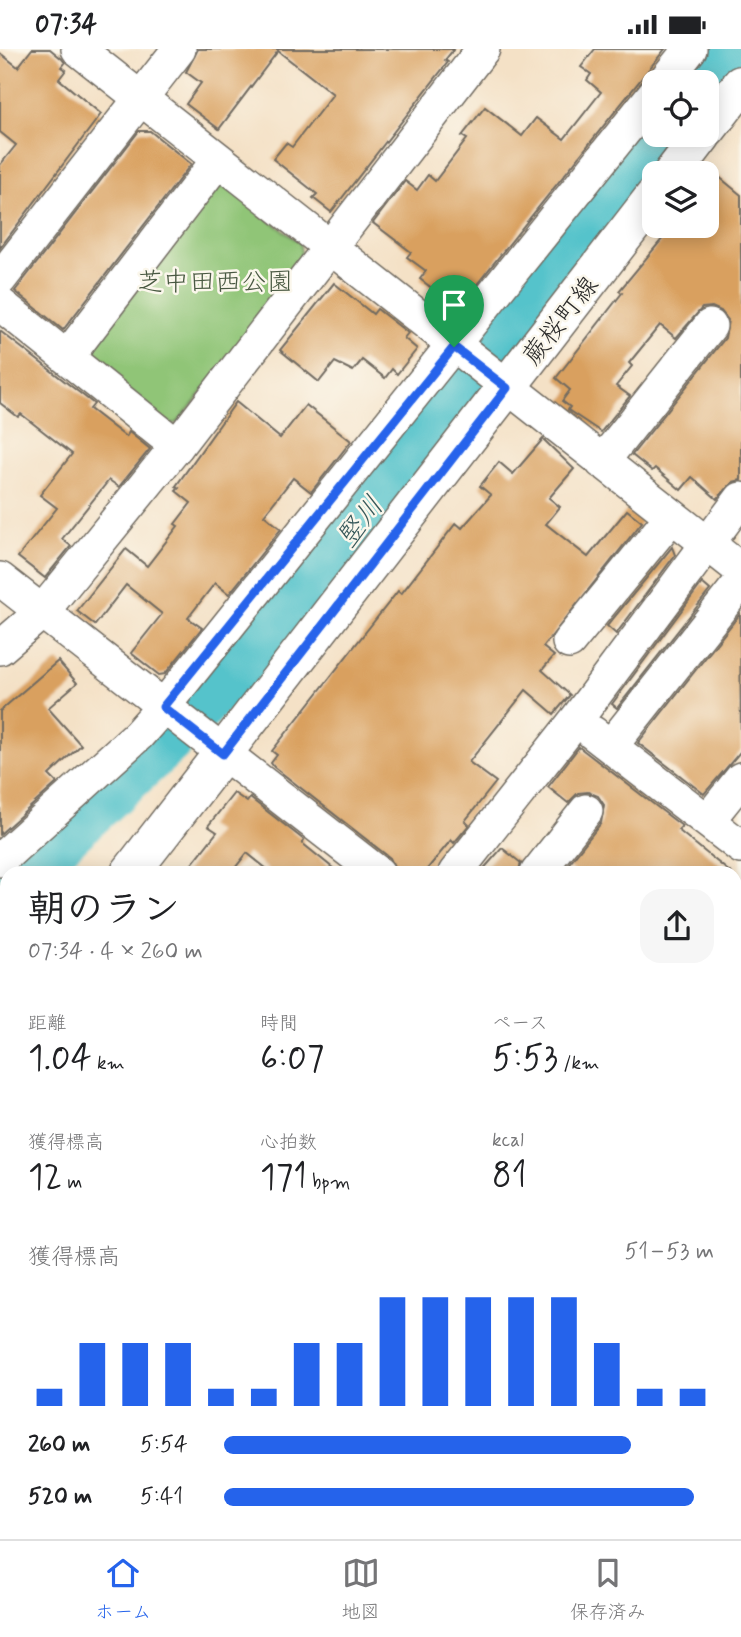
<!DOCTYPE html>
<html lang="ja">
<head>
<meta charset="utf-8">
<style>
  body { margin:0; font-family:Mynerve,"Klee One",sans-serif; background:#f6f6f6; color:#202124; height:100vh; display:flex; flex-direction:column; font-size:26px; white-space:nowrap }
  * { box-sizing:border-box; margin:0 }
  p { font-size:23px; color:#757577 }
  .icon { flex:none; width:38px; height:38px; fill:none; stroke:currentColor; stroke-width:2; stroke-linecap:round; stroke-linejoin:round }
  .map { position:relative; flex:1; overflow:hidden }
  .drawer { position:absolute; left:0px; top:817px; width:742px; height:674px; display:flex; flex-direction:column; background:#fff; border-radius:21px 21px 0 0; box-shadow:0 4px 18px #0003 }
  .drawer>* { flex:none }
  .controls { position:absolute; left:642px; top:21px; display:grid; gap:14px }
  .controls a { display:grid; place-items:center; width:77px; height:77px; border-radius:14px; background:#fff; box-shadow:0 4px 18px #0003; font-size:35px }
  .pin { position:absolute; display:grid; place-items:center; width:60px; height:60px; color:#fff; margin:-72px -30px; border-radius:50% 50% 50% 0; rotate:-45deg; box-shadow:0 0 7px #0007 }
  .pin .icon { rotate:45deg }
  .round { display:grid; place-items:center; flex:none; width:74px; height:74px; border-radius:21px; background:#f6f6f6 }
  .head { display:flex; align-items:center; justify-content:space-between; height:119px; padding:0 28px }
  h1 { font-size:38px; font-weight:600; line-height:52px }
  .stats { display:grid; grid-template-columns:repeat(3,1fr); gap:10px; height:119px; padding:7px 28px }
  .stats div { display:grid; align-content:center }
  .stats b { font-size:35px; font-weight:600 }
  .stats small { font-size:19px; font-weight:400 }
  .stats p { font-size:19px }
  .chart { height:196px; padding:14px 28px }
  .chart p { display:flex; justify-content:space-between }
  .chart svg { width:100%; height:126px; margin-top:7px; stroke:#2563eb; stroke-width:6 }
  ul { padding:0 28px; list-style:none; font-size:23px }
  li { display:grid; grid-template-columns:112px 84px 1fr; align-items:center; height:52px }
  li i { height:18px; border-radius:9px; background:#2563eb }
  .status { display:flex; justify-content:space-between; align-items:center; height:49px; padding:0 35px; background:#fff; direction:ltr }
  .status svg { height:19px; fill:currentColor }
  .tab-bar { display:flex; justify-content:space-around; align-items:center; height:98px; border-top:2px solid #e0e0e0; background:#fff; font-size:19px; color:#757577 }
  .tab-bar a { display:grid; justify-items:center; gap:4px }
  .tab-bar .current { color:#2563eb }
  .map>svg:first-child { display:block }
  .green { fill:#90c577; stroke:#5e7851; stroke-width:2 }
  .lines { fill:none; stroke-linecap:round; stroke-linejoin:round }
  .river { stroke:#55c3cb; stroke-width:49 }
  .building { fill:#d9a05e }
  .minor-casing { stroke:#716b61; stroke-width:36 }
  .major-casing { stroke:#716b61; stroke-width:41 }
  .minor { stroke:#fff; stroke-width:33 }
  .major { stroke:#fff; stroke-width:38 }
  .route-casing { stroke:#fff; stroke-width:14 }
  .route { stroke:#2563eb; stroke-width:9 }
  .labels { text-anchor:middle; stroke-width:5; stroke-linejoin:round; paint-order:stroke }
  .park-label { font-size:26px; fill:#495942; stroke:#fbf7ec }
  .street-label { font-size:26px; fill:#2b2b2b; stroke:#fbf7ec }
  .water-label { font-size:28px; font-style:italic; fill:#38595b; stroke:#fbf7ec }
</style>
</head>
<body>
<div class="status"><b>07:34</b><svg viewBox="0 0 49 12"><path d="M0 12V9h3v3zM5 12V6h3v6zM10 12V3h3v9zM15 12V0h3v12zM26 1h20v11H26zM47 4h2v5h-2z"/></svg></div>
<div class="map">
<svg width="741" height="1490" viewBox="0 0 741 1490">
  <rect width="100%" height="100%" fill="#fbf7ec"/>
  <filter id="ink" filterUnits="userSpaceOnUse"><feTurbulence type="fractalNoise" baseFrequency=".0143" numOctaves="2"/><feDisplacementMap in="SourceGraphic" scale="14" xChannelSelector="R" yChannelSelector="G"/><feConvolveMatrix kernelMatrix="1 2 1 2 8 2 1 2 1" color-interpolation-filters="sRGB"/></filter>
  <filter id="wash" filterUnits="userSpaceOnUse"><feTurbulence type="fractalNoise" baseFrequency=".00686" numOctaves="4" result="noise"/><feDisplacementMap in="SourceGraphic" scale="28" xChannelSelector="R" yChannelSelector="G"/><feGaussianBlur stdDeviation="1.57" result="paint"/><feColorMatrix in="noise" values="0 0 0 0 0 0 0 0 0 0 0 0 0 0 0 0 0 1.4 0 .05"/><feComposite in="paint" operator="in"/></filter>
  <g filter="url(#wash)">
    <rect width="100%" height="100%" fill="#f4e1c6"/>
    <!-- green -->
    <path class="green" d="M226,137L300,194L303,219L178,374L166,376L86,309L211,139Z"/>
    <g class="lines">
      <!-- river -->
      <g class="river">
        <path d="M696,33L721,0"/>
        <path d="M24,824L170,690L291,560L420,397L656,86"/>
      </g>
    </g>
    <g id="blocks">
      <!-- building -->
      <g class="building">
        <path d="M32,0H50L62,10L65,14L62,18L66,21L59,30L101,65L0,199V116L16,96L0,83V4L18,18Z"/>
        <path d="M198,0H454L445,11L448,13L331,163L313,149L317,145L273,110L286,94L292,98L333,45L278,2L219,80L186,55L201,34L186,23Z"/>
        <path d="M595,0H665L458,259L420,230L426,222L407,208L411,203L373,174L405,132L417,141L428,126L435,132L467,90L462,87L485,58L522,87L536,69L564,90L601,43L587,31L591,25L581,18Z"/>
        <path d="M139,82H150L191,115L63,281L15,242Z"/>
        <path d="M718,127L741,146V431L733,433L717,450L692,428L681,441L655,419L652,422L632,406L725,289L728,271L721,262L712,258L702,259L676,289L660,276L629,314L632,317L616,337L630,347L601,383L568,361L570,358L562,352L570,341L556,329L622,244L619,242L673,177H707V141Z"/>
        <path d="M334,234L373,265L377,260L408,284L404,289L417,300L397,325L392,320L385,329L362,311L353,322L335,313L319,333L280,301Z"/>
        <path d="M0,282L94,355L90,360L126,388L129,383L150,400L119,438L109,431L62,490L71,497L45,529L18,508L57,459L40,446L72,405L21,365L18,368L0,354Z"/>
        <path d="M236,353L280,389L306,356L351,392L311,443L293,429L264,466L281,480L229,545L215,534L188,569L202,579L165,625L159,626L131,604L162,565L126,536L95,576L77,562L126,500L147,517L178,477L175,475L191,454L176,442L179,439L176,437Z"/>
        <path d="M543,390L574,420L549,449L560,458L546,475L588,508L627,461L642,473L543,598L554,607L542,621L570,646L554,665L526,641L469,713L496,733L465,772L469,776L454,794L451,791L424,824H397L390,809L274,718L271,714L277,706L272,702L398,542L401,545L456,474L462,479L491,446L480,437L499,413L513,425Z"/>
        <path d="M672,498L675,506L616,585L607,577Z"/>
        <path d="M702,534L710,541L617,659L612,655Z"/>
        <path d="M740,565L741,702L704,745L638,694Z"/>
        <path d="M58,612L77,634L48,659L81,696L49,726L57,734L0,785V662Z"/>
        <path d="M579,698L682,777L678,781L731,824H576L567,817L601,774L604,756L598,747L588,743L578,744L568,754L548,738Z"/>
        <path d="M234,744L247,753L250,749L304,791L302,794L339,824H272L247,804L231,824H185L217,783L208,777Z"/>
        <path d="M502,799L521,814L518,824H480Z"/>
      </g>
    </g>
  </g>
  <g filter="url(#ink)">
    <use href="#blocks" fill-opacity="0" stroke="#716b61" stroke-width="2"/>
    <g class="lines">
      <!-- minor casing -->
      <g class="minor-casing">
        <g id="minor">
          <path d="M78,0L741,521"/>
          <path d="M664,33L690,0"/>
          <path d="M0,230L179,0"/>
          <path d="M0,255L177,397"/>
          <path d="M67,308L218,111"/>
          <path d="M602,413L710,277"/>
          <path d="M0,530L378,824"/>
          <path d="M569,593L672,467"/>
          <path d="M0,599L42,563L177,397L483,0"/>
          <path d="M593,684L741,798"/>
          <path d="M611,697L741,533"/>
          <path d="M708,771L741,730"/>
          <path d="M0,811L138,686L163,658L654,45"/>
          <path d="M455,824L576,671L741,450"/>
          <path d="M537,824L586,762"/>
          <path d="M735,922L741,915"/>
          <path d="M735,1111L741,1116"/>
          <path d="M0,1142L7,1147"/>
          <path d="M0,1262L7,1253"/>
          <path d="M735,1297L741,1289"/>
          <path d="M735,1391L741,1395"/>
          <path d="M446,1484L454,1490"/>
          <path d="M7,1490L12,1484"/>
          <path d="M115,1490L120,1484"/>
          <path d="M581,1490L586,1484"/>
        </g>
      </g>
      <!-- major casing -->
      <g class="major-casing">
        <g id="major">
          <path d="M707,80L741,36"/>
          <path d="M673,124L702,86"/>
          <path d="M130,824L654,148"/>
          <path d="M0,993L7,984"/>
        </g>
      </g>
      <!-- minor -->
      <use href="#minor" class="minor"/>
      <!-- major -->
      <use href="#major" class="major"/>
    </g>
  </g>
  <g class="lines" filter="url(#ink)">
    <!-- route casing -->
    <g class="route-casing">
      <path id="route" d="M454,298L507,339L223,705L163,658Z"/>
    </g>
    <!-- route -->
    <use href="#route" class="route"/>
  </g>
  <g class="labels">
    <!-- park labels -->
    <g class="park-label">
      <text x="215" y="241">芝中田西公園</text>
    </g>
    <!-- street labels -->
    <g class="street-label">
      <text transform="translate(560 271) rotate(-52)" y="9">蕨桜町線</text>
    </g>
    <!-- water labels -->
    <g class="water-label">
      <text transform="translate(359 472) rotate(-52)" y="10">竪川</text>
    </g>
  </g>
</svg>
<div class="controls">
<a><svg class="icon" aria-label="locate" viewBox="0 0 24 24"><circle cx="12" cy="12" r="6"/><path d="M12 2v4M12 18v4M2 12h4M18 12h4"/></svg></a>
<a><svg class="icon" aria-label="layers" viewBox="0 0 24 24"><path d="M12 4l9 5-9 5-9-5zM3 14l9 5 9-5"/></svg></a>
</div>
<div class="pin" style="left:454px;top:298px;background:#1e9e55"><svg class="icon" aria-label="arrive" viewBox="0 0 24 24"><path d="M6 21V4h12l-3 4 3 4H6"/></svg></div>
<section class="drawer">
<div class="head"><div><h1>朝のラン</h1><p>07:34 · 4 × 260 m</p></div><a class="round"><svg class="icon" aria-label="share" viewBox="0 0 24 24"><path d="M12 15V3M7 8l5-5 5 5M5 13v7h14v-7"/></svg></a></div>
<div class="stats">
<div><p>距離</p><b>1.04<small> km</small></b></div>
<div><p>時間</p><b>6:07</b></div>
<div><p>ペース</p><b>5:53<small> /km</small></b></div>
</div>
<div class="stats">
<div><p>獲得標高</p><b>12<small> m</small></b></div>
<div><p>心拍数</p><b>171<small> bpm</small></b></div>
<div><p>kcal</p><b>81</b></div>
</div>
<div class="chart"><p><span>獲得標高</span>51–53 m</p>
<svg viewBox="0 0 160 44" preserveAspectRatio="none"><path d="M5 44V38M15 44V22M25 44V22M35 44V22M45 44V38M55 44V38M65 44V22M75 44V22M85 44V6M95 44V6M105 44V6M115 44V6M125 44V6M135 44V22M145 44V38M155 44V38"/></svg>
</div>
<ul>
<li><b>260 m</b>5:54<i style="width:83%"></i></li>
<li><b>520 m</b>5:41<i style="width:96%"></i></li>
</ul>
</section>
</div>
<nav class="tab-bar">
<a class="current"><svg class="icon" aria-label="home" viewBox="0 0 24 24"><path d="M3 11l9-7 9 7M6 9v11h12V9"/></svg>ホーム</a>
<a><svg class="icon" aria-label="map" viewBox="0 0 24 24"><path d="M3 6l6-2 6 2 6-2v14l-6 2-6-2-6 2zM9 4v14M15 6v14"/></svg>地図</a>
<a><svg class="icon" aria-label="saved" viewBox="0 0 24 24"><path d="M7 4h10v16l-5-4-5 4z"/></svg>保存済み</a>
</nav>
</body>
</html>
